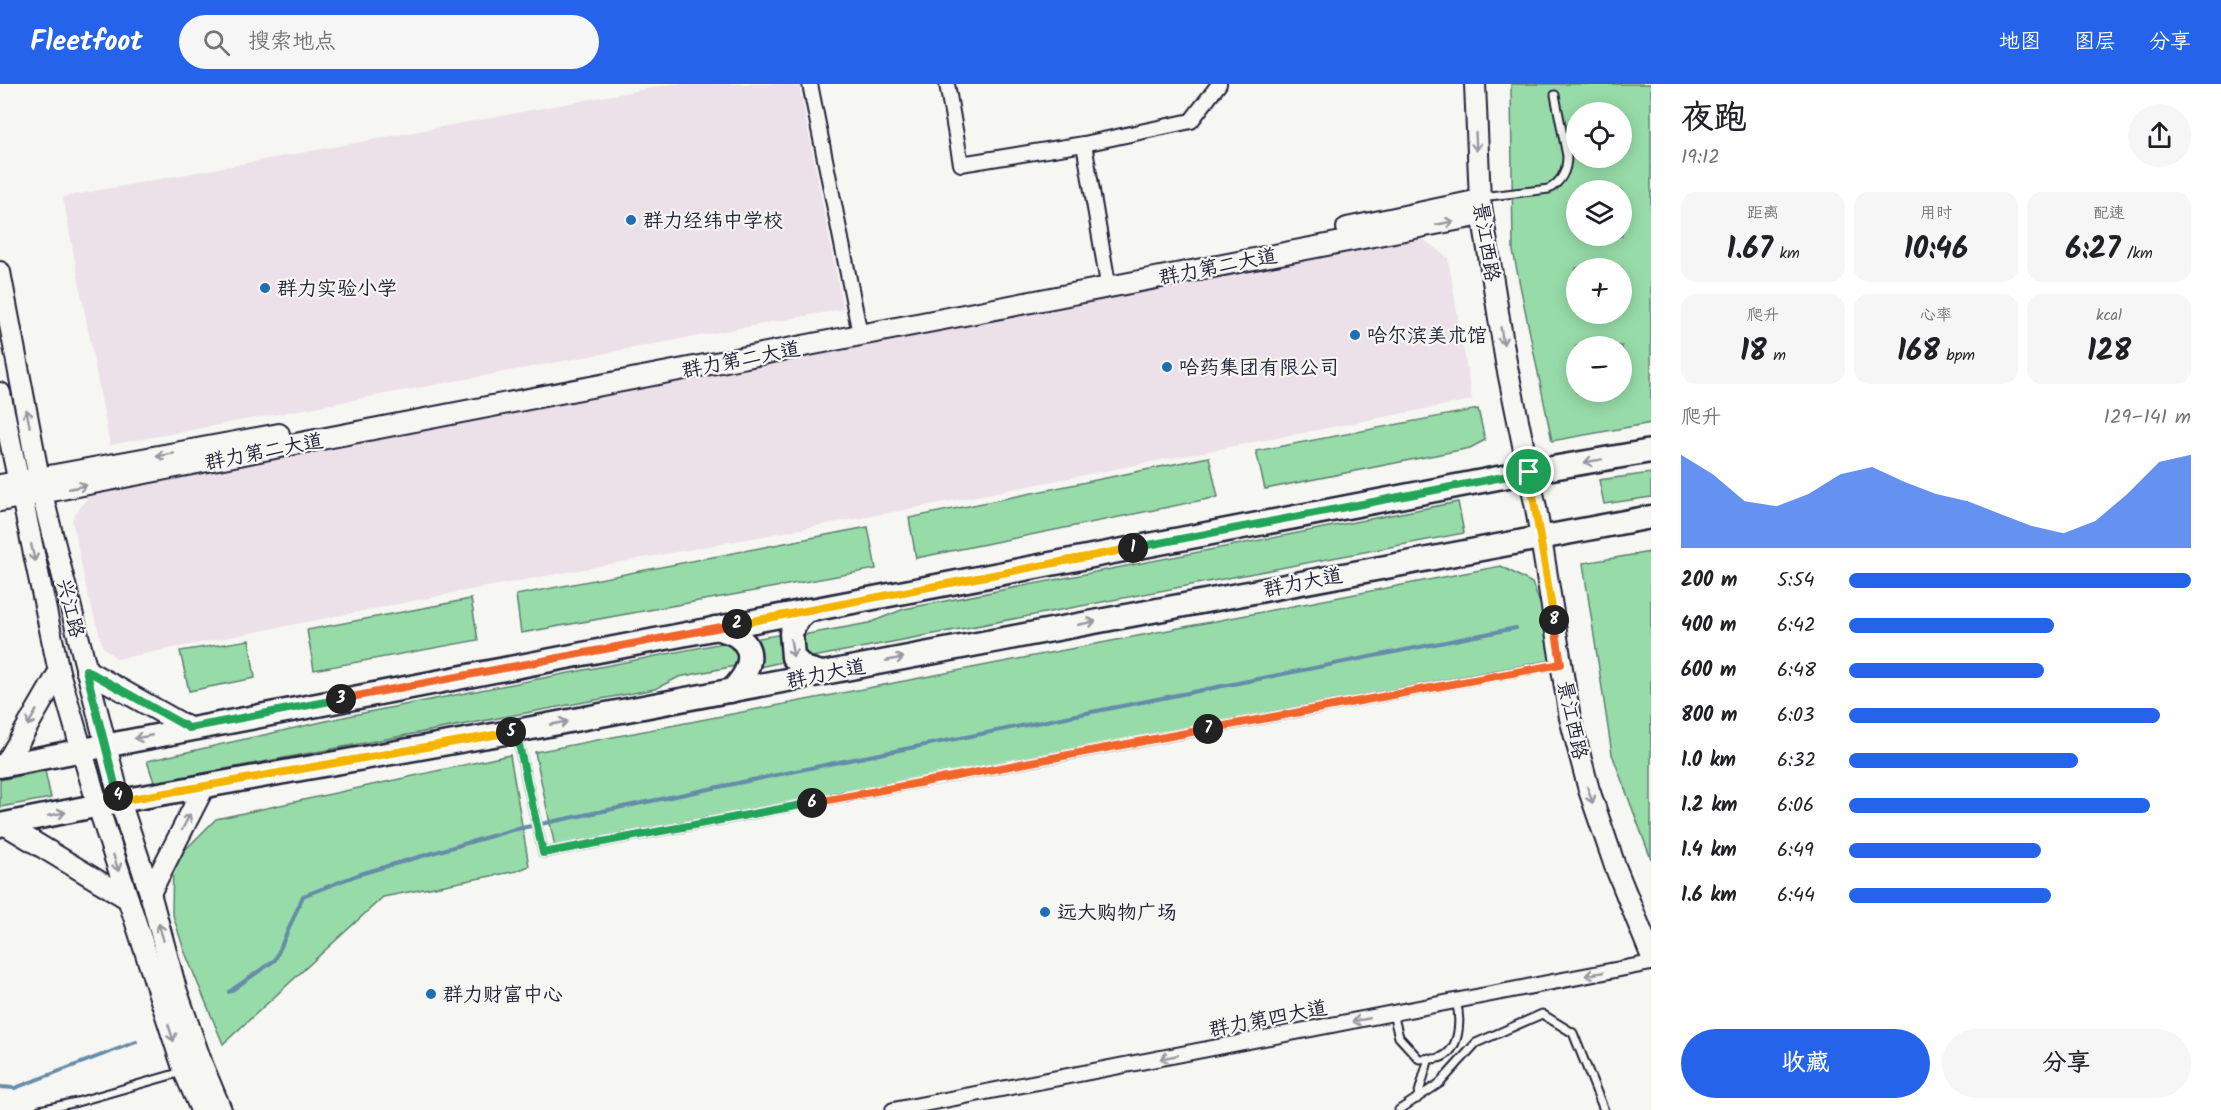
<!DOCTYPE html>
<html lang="zh">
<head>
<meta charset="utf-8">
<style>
  body { margin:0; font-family:Kalam,"LXGW WenKai TC",sans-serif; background:#f6f6f6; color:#202124; height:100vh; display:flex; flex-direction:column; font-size:22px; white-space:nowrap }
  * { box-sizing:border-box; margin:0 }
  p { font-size:20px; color:#757577 }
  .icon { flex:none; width:33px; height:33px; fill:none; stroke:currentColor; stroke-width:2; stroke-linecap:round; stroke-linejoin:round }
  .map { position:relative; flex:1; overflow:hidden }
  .drawer { display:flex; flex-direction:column; background:#fff; width:570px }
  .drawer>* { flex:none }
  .controls { position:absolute; left:1566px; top:18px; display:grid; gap:12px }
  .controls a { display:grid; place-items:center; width:66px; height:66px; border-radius:50%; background:#fff; box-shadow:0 3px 15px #0003; font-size:30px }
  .pin { position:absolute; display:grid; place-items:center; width:51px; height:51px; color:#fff; margin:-26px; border:3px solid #fff; border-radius:50%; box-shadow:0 2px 6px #0007 }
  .km { position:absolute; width:30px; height:30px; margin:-15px; border-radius:50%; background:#222; color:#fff; font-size:16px; line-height:30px; text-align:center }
  .round { display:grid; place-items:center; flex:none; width:63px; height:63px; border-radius:32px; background:#f6f6f6 }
  .head { display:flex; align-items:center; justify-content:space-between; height:102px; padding:0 30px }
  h1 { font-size:33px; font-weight:800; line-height:45px }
  .figures { display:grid; grid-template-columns:repeat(3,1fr); gap:9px; height:102px; padding:6px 30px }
  .figures div { display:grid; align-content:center; border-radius:15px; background:#f6f6f6; text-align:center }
  .figures b { font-size:30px; font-weight:800 }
  .figures small { font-size:16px; font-weight:400 }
  .figures p { font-size:16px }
  .chart { height:168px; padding:12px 30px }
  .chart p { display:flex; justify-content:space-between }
  .chart svg { width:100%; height:108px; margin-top:6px; fill:#2563eb; opacity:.7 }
  .cta { display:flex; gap:12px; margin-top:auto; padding:12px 30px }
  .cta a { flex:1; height:69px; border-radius:36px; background:#2563eb; color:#fff; font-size:24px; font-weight:800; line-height:69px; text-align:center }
  .cta a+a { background:#f6f6f6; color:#202124 }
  ul { padding:0 30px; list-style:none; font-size:20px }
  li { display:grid; grid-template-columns:96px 72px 1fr; align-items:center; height:45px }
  li i { height:15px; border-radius:8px; background:#2563eb }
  header { display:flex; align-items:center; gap:36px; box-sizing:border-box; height:84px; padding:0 30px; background:#2563eb; color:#fff }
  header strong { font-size:28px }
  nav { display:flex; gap:33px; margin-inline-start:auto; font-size:21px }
  .search { width:420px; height:54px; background:#f6f6f6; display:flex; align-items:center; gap:15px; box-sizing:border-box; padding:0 21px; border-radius:33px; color:#757577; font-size:22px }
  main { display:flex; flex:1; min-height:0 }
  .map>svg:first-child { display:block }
  .built { fill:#ece0e9 }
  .green { fill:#97dca8; stroke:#5c7f72; stroke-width:1.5; fill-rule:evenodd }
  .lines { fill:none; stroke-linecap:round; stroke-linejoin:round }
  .stream { stroke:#658ca9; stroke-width:4 }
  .service-casing { stroke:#22223b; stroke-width:11 }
  .minor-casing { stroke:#22223b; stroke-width:18 }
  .secondary-casing { stroke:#22223b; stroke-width:24 }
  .primary-casing { stroke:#22223b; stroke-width:27 }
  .service { stroke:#f6f6f2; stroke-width:7 }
  .minor { stroke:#f6f6f2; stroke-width:14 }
  .secondary { stroke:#f6f6f2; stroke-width:20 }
  .primary { stroke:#f6f6f2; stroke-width:22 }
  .oneway { stroke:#9797a0 }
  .split-1-casing { stroke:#fff; stroke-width:12 }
  .split-2-casing { stroke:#fff; stroke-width:12 }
  .split-3-casing { stroke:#fff; stroke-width:12 }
  .split-4-casing { stroke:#fff; stroke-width:12 }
  .split-5-casing { stroke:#fff; stroke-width:12 }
  .split-6-casing { stroke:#fff; stroke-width:12 }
  .split-7-casing { stroke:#fff; stroke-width:12 }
  .split-8-casing { stroke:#fff; stroke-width:12 }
  .split-9-casing { stroke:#fff; stroke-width:12 }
  .split-1 { stroke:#22a559; stroke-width:8 }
  .split-2 { stroke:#f5b400; stroke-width:8 }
  .split-3 { stroke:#f0652b; stroke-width:8 }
  .split-4 { stroke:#22a559; stroke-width:8 }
  .split-5 { stroke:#f5b400; stroke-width:8 }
  .split-6 { stroke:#22a559; stroke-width:8 }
  .split-7 { stroke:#f0652b; stroke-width:8 }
  .split-8 { stroke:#f0652b; stroke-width:8 }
  .split-9 { stroke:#f5b400; stroke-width:8 }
  .poi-dot { fill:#1f6fb2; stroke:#f6f6f2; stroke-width:2 }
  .labels { text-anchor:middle; stroke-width:4.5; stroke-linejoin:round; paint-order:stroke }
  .poi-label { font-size:20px; fill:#22223b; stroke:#f6f6f2; text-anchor:start }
  .street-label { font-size:20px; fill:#22223b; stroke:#f6f6f2 }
</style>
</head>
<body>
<header>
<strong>Fleetfoot</strong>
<div class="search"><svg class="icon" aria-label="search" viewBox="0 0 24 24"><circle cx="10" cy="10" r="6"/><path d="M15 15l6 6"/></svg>搜索地点</div>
<nav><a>地图</a><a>图层</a><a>分享</a></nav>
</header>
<main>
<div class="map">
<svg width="1651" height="1026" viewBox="0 0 1651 1026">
  <rect width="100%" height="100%" fill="#f6f6f2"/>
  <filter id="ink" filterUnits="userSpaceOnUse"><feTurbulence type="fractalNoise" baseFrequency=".0167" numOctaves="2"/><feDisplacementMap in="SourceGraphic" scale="12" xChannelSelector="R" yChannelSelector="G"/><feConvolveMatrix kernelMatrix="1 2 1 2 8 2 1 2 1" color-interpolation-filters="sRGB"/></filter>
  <g filter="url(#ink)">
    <!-- built -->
    <g class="built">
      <path d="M673,0H799L843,225L110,361L63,113Z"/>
      <path d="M1421,154L1448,174L1472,316L914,424L464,507L117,575L103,563L86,503L72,435L89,411Z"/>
    </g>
    <!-- green -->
    <g class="green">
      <path d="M1511,0H1651V339L1552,357L1513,167ZM1576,28H1622V74H1576ZM1576,106H1622V152H1576ZM1576,184H1622V230H1576ZM1576,262H1622V308H1576Z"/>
      <path d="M1478,325L1485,356L1470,364L1265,405L1256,367Z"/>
      <path d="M1209,373L1218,413L916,474L909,434Z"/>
      <path d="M1651,389V413L1604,420L1599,396Z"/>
      <path d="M1458,418L1464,449L813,573L808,571L802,563L803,553L808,550L869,539L904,525Z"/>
      <path d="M868,443L876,485L521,549L516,511Z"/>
      <path d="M1651,468V775L1612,670L1583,479Z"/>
      <path d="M1501,482L1532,499L1543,527L1553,576L555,763L535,668Z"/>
      <path d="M471,515L478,556L314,586L307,546Z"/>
      <path d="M783,550L787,577L759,583L754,555Z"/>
      <path d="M249,556L255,594L189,607L180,567Z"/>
      <path d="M728,558L738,569L735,582L679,593L655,605L154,698L147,677L353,631Z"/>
      <path d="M510,671L529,782L517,787L383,813L223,960L184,866L172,828L173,778L216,735Z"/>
      <path d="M45,687L51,714L0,723V696Z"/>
    </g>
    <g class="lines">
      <!-- stream -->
      <g class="stream">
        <path d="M229,908L275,876L303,812L360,790L512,746L839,678L1516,544"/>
        <path d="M0,1003L15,1004L136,958"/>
      </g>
      <!-- service casing -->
      <g class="service-casing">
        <g id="service">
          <path d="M1481,113L1549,105C1562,97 1567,87 1567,72L1555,11"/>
          <path d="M517,652L543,769L1558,580"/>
          <path d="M1393,930L1399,953L1419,975C1425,974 1434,976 1439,974C1461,967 1461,935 1456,917"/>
          <path d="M1417,1015L1429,974"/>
          <path d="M40,1026L77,1018L182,988"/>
          <path d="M1399,1026L1440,999L1476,959L1542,930L1573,949L1604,1026"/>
        </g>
      </g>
      <!-- minor casing -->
      <g class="minor-casing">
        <g id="minor">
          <path d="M810,0L859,245"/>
          <path d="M947,0L961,80L1084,60L1191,37L1219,0"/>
          <path d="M1084,60L1107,194"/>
          <path d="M893,1026L1651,879"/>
        </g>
      </g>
      <!-- secondary casing -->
      <g class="secondary-casing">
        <g id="secondary">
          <path d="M1475,0L1480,116L1506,278L1536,424L1570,634L1589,706L1615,782L1651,871"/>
          <path d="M1347,144L1480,116"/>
          <path d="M0,188L42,410L120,717L150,809L176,905L202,980L221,1026"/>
          <path d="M0,309L59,588L98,722L184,987L201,1026"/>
          <path d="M0,401L279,350"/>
          <path d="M0,417L1482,131"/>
          <path d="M86,586L189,644"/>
          <path d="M5,681L59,588"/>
          <path d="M4,740L128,815"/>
          <path d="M150,809L204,703"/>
        </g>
      </g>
      <!-- primary casing -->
      <g class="primary-casing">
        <g id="primary">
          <path d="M808,526L797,535L791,549L793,573L804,584L822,589"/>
          <path d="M715,544C723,546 732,548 738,553C760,568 746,593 731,607"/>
          <path d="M0,682L1529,388L1651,367"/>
          <path d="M0,741L120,717L516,647L1651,433"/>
        </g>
      </g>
      <!-- service -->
      <use href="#service" class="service"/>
      <!-- minor -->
      <use href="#minor" class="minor"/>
      <!-- secondary -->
      <use href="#secondary" class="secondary"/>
      <!-- primary -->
      <use href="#primary" class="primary"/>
    </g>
    <!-- one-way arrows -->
    <defs><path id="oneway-shaft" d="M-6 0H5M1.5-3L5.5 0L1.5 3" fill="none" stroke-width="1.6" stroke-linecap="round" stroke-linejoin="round" transform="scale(1.5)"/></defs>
    <g class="oneway">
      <use href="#oneway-shaft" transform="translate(1476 58) rotate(87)"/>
      <use href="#oneway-shaft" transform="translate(1445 139) rotate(-11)"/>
      <use href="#oneway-shaft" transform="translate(1502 252) rotate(81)"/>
      <use href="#oneway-shaft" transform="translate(28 334) rotate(-101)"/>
      <use href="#oneway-shaft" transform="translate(165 371) rotate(170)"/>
      <use href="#oneway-shaft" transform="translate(1593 377) rotate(170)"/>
      <use href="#oneway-shaft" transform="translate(78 403) rotate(-11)"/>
      <use href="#oneway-shaft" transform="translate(33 469) rotate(78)"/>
      <use href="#oneway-shaft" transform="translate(1087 539) rotate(-11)"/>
      <use href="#oneway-shaft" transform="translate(792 564) rotate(81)"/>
      <use href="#oneway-shaft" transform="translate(895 575) rotate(-11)"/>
      <use href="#oneway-shaft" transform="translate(32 634) rotate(120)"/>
      <use href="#oneway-shaft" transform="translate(559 639) rotate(-11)"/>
      <use href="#oneway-shaft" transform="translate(143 653) rotate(169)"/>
      <use href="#oneway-shaft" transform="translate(1590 711) rotate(72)"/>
      <use href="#oneway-shaft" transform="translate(57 730) rotate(-11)"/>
      <use href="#oneway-shaft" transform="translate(186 738) rotate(-63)"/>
      <use href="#oneway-shaft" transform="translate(116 779) rotate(72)"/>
      <use href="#oneway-shaft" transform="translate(161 848) rotate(-106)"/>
      <use href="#oneway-shaft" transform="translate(1594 890) rotate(169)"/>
      <use href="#oneway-shaft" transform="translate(1361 936) rotate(169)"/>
      <use href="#oneway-shaft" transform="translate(171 949) rotate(72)"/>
      <use href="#oneway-shaft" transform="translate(1169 973) rotate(169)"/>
    </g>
  </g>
  <g class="lines" filter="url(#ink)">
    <!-- split-1 casing -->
    <g class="split-1-casing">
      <path id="split-1" d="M1133,464L1529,388"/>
    </g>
    <!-- split-2 casing -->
    <g class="split-2-casing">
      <path id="split-2" d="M737,540L1133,464"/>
    </g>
    <!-- split-3 casing -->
    <g class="split-3-casing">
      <path id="split-3" d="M341,615L737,540"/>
    </g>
    <!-- split-4 casing -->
    <g class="split-4-casing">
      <path id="split-4" d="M118,712L86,586L189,644L341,615"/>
    </g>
    <!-- split-5 casing -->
    <g class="split-5-casing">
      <path id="split-5" d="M118,712L120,717L511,648"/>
    </g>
    <!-- split-6 casing -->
    <g class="split-6-casing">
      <path id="split-6" d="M511,648L516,647L543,769L812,719"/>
    </g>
    <!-- split-7 casing -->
    <g class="split-7-casing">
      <path id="split-7" d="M812,719L1208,645"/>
    </g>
    <!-- split-8 casing -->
    <g class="split-8-casing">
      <path id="split-8" d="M1208,645L1561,580L1554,536"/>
    </g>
    <!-- split-9 casing -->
    <g class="split-9-casing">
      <path id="split-9" d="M1529,388L1554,536"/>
    </g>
    <!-- split-1 -->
    <use href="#split-1" class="split-1"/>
    <!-- split-2 -->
    <use href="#split-2" class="split-2"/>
    <!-- split-3 -->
    <use href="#split-3" class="split-3"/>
    <!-- split-4 -->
    <use href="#split-4" class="split-4"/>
    <!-- split-5 -->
    <use href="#split-5" class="split-5"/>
    <!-- split-6 -->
    <use href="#split-6" class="split-6"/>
    <!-- split-7 -->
    <use href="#split-7" class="split-7"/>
    <!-- split-8 -->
    <use href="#split-8" class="split-8"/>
    <!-- split-9 -->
    <use href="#split-9" class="split-9"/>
  </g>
  <!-- markers -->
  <g class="poi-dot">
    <circle cx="631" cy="136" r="6"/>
    <circle cx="265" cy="204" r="6"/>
    <circle cx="1355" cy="251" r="6"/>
    <circle cx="1167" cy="283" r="6"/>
    <circle cx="1045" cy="828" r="6"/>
    <circle cx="431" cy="910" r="6"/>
  </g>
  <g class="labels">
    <!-- poi labels -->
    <g class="poi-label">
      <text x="643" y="143">群力经纬中学校</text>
      <text x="277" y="211">群力实验小学</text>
      <text x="1367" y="258">哈尔滨美术馆</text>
      <text x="1179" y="290">哈药集团有限公司</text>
      <text x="1057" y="835">远大购物广场</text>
      <text x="443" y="917">群力财富中心</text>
    </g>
    <!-- street labels -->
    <g class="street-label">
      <text transform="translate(1487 158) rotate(81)" y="7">景江西路</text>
      <text transform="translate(1218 182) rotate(-11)" y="7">群力第二大道</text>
      <text transform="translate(741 275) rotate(-11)" y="7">群力第二大道</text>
      <text transform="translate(264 367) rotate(-11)" y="7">群力第二大道</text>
      <text transform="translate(1303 498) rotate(-11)" y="7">群力大道</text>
      <text transform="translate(71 524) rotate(76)" y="7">兴江路</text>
      <text transform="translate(826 589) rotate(-11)" y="7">群力大道</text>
      <text transform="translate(1573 636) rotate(78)" y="7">景江西路</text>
      <text transform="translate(1268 934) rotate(-11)" y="7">群力第四大道</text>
    </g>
  </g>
</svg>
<div class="controls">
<a><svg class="icon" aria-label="locate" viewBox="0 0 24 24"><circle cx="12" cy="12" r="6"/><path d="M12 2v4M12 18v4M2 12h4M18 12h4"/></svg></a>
<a><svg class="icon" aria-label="layers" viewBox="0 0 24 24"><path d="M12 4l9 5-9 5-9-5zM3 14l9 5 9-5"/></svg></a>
<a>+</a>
<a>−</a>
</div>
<div class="pin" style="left:1529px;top:388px;background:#1e9e55"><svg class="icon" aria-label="arrive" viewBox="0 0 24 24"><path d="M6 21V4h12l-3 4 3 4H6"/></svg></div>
<b class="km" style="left:1133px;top:464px">1</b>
<b class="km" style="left:737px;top:540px">2</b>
<b class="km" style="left:341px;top:615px">3</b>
<b class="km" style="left:118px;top:712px">4</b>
<b class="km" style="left:511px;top:648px">5</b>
<b class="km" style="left:812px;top:719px">6</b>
<b class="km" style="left:1208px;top:645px">7</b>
<b class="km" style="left:1554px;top:536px">8</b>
</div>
<section class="drawer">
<div class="head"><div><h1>夜跑</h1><p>19:12</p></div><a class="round"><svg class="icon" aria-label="share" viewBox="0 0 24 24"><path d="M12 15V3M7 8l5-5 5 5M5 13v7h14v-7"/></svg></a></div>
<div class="figures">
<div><p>距离</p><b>1.67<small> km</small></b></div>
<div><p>用时</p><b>10:46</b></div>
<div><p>配速</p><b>6:27<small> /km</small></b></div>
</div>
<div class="figures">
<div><p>爬升</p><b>18<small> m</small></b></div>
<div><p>心率</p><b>168<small> bpm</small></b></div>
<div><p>kcal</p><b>128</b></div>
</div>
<div class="chart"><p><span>爬升</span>129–141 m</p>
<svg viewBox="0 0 160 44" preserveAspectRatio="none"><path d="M0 44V6L10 14L20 25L30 27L40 22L50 14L60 11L70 17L80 22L90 25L100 30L110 35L120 38L130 33L140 22L150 9L160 6V44z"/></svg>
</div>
<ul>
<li><b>200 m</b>5:54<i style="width:100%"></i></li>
<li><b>400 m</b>6:42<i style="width:60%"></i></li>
<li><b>600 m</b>6:48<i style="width:57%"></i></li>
<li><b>800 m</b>6:03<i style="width:91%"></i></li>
<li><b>1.0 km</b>6:32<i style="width:67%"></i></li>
<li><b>1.2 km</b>6:06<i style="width:88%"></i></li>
<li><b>1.4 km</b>6:49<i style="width:56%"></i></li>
<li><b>1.6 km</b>6:44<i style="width:59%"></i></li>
</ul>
<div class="cta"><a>收藏</a><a>分享</a></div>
</section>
</main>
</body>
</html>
